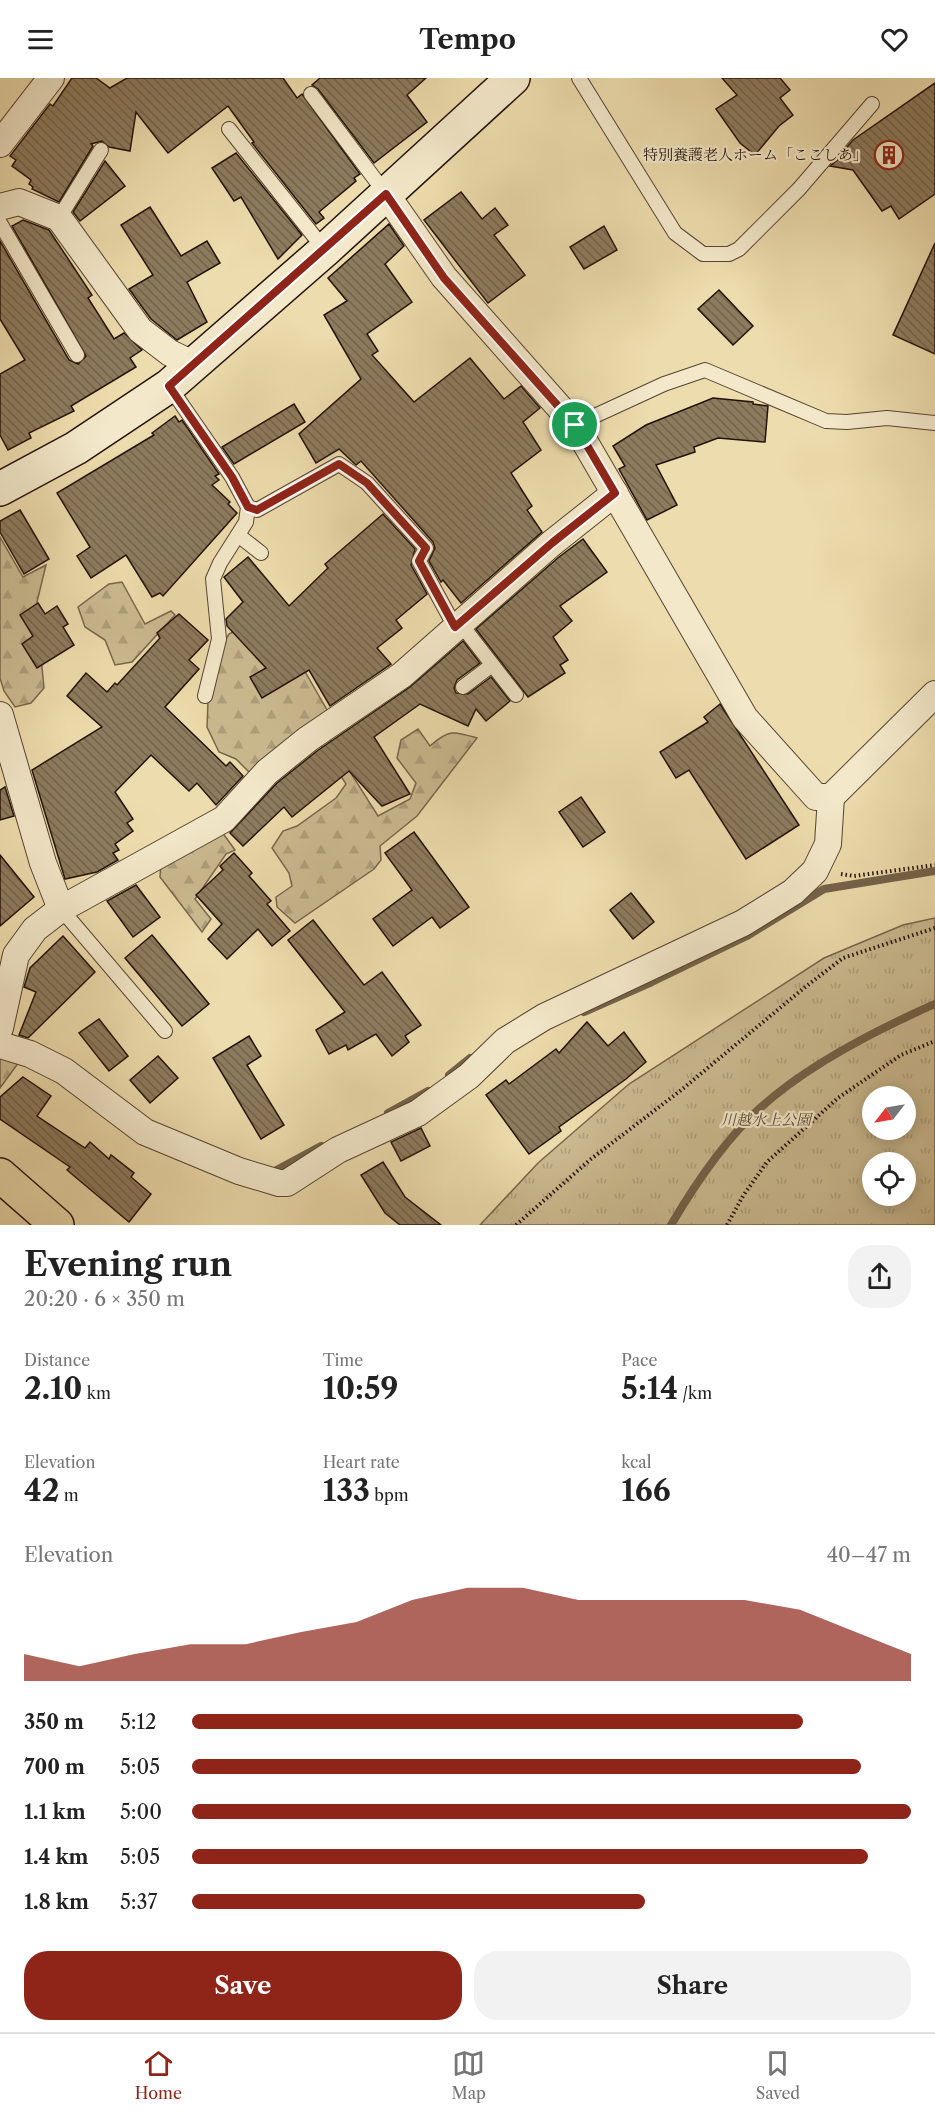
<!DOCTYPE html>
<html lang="en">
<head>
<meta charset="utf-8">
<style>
  body { margin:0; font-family:"Libre Caslon Text","Noto Serif JP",serif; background:#f2f2f2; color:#222; height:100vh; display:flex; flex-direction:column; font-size:22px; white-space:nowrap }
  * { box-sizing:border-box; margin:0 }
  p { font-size:20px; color:#767676 }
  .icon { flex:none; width:33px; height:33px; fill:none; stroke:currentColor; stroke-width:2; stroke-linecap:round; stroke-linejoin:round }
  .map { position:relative; height:1147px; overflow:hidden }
  .sheet { display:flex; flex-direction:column; background:#fff; flex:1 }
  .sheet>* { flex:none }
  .needle { width:39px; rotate:239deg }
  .buttons { position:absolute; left:862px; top:1008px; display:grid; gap:12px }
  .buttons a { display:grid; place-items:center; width:54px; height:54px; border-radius:50%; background:#fff; box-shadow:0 3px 15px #0003; font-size:30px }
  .pin { position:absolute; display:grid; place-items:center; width:51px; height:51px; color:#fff; margin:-26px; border:3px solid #fff; border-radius:50%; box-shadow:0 2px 6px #0007 }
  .round { display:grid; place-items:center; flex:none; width:63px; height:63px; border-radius:24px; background:#f2f2f2 }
  .headline { display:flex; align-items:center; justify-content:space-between; height:102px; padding:0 24px }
  h1 { font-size:33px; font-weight:800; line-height:45px }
  .stats { display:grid; grid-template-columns:repeat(3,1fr); gap:9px; height:102px; padding:6px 24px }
  .stats div { display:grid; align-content:center }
  .stats b { font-size:30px; font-weight:800 }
  .stats small { font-size:16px; font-weight:400 }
  .stats p { font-size:16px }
  .chart { height:168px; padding:12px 24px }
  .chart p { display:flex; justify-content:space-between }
  .chart svg { width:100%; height:108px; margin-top:6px; fill:#8f2418; opacity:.7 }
  .cta { display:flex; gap:12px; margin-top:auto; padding:12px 24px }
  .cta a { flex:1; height:69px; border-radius:24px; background:#8f2418; color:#fff; font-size:24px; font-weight:800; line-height:69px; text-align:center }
  .cta a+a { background:#f2f2f2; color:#222 }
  ul { padding:0 24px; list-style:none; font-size:20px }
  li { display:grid; grid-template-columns:96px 72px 1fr; align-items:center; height:45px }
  li i { height:15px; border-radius:8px; background:#8f2418 }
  header { display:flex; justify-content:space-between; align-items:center; height:78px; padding:0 24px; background:#fff; font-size:27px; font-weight:800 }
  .tabs { display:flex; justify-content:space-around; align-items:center; height:84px; border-top:2px solid #e0e0e0; background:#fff; font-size:16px; color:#767676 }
  .tabs a { display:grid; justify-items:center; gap:3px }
  .tabs .active { color:#8f2418 }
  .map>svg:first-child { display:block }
  .grass { fill:url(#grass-tufts); stroke:#78664c; stroke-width:1.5; fill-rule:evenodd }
  .forest { fill:url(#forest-firs); stroke:#78664c; stroke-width:1.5 }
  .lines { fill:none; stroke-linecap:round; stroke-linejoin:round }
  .stream { stroke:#746249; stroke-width:8 }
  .building { fill:url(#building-back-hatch); stroke:#241208; stroke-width:1.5 }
  .lane-casing { stroke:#564431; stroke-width:16 }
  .street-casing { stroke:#564431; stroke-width:28 }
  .secondary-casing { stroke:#241208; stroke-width:36 }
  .primary-casing { stroke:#241208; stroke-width:36 }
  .path { stroke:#241208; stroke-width:4; stroke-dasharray:1.5 3; stroke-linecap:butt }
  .lane { stroke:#f3e8ca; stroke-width:14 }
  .street { stroke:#f3e8ca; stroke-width:26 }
  .secondary { stroke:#f3e8ca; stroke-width:33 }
  .primary { stroke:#eddcad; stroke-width:33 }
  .route-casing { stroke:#fff; stroke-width:12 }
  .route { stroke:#8f2418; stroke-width:8 }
  .labels { text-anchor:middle; stroke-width:4.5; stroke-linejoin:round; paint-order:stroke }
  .poi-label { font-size:15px; fill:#241208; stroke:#f3e8ca; text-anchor:end }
  .park-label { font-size:15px; font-style:italic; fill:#5e4d38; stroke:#f3e8ca }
</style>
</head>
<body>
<header><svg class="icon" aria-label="menu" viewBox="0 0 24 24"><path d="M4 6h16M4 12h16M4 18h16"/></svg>Tempo<svg class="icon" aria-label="heart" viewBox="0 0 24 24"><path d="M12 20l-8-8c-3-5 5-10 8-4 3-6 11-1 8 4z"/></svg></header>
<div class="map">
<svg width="935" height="1147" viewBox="0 0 935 1147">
  <defs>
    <pattern id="grass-tufts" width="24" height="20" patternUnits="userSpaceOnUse" patternTransform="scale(1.5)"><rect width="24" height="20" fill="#cbba91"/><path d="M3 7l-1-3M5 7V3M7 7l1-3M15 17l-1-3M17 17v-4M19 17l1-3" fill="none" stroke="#ae9f7c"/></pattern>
    <pattern id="forest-firs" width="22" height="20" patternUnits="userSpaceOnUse" patternTransform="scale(1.5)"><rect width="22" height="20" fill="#cbba91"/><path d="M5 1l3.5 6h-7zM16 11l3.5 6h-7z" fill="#ae9f7c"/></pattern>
    <pattern id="building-back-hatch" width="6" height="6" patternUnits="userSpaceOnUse" patternTransform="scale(1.5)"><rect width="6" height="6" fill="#8d7b5e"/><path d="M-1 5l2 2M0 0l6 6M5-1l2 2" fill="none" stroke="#73634c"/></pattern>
  </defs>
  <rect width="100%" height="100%" fill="#eddcad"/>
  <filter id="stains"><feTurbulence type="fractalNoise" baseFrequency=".00333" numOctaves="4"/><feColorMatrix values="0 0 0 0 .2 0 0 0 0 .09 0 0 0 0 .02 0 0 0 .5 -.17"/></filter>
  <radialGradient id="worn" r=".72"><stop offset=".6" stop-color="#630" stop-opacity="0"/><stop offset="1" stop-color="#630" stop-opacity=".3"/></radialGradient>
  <!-- grass -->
  <path class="grass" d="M935,840V1147H480L538,1085L629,1006L824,880L903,847ZM873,1018H906V1052H873ZM873,1084H906V1118H873Z"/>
  <!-- forest -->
  <g class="forest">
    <path d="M0,459L23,499L46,487L36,528L44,610L31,625L15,629L4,613L0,600Z"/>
    <path d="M122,504L145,546L171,533L175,537L132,584L115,587L105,562L85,549L78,529L109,506Z"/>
    <path d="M254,542L288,564L327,632L314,648L251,696L236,681L219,674L207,649L208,623L223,566L229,556Z"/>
    <path d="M418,651L430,668C449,651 454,653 477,660L417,738L380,768L381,782L374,791L295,845L277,829L276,819L292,808L289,795L272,770L283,753L297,748L336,720L346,706L320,666L328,659L378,738L410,721L416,705L397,680L401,662Z"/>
    <path d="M222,754L235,772L226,776L195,821L211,841L202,854L160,799L161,786Z"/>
    <path d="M0,978L22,980L0,1010Z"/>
  </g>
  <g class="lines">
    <!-- stream -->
    <g class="stream">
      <path d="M584,934L652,904L747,858L824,811L935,793"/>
      <path d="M449,997L470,980"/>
      <path d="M388,1035L428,1013"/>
      <path d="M271,1095L321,1068"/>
      <path d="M671,1147C694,1108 726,1061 759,1031C807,987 876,952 935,926"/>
    </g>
  </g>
  <!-- building -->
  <g class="building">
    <path d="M72,0H96L110,10L127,0H283L297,20L302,16L360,96L354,100L356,103L319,134L324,140L316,146L252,65L254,64L228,28L168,75L136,34L130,73L109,69L102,63L91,66L93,68L59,124L32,111L33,109L29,106L31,102L12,88L16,82L10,78L50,26L53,28Z"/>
    <path d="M320,0H426L407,17L427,44L374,85L318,11L312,7Z"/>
    <path d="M722,0H780L790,12L780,20L793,37L779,48L755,77L740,65L716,31L737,17Z"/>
    <path d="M935,5V116L899,141L891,128L882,133L853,92L830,88L850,72L847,69L853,62Z"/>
    <path d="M236,75L302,157L278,181L241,119L234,123L212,90Z"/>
    <path d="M105,83L125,108L80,143L73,134Z"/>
    <path d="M461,114L482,141L495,130L508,147L494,157L525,197L488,225L424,142Z"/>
    <path d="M150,129L181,178L207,163L220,185L187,204L207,244L177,262L151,241L129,211L153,197L121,147Z"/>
    <path d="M23,142L49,152L92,217L88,220L114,261L124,255L142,272L130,280L136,289L71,328L74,333L29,355L31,360L8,372L0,357V296L25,282L0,241V163L69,282L78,286L86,278L12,148Z"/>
    <path d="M389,146L404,168L385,186L412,224L367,256L378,273L372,277L414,324L470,280L504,321L521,308L540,330L523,344L541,372L511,395L532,428L527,432L542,454L461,525L443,502L441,504L429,483L435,470L433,464L361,383L356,387L339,371L316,385L299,356L361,301L324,237L347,223L328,200Z"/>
    <path d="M604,148L617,172L584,191L570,169Z"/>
    <path d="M935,165V276L893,257Z"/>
    <path d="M719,212L753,248L733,267L698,231Z"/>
    <path d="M713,320L753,324V326L768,328L765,364L718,360L694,369L695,374L656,387L677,427L647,442L619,391L625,388L613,368L646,347Z"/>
    <path d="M294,326L305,344L234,386L222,369Z"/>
    <path d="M175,338L179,344L182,342L219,396L215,398L219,402L212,407L230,424L228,426L237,435L163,518L160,515L152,519L126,477L91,500L77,478L90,469L57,415L154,357L152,355Z"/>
    <path d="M20,432L49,481L24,496L0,454V443Z"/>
    <path d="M383,436L415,471L411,487L427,516L396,542L402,550L377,570L391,586L330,628L309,592L262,620L250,599L266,590L227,548L226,541L243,524L224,499L248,479L289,528L328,490L325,486Z"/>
    <path d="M583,461L607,494L560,528L572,543L553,559L568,582L560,587L565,595L528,619L476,551L559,479Z"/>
    <path d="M38,525L45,536L57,528L68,546L63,549L74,567L37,590L22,566L33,558L20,537Z"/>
    <path d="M179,536L208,562L189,582L199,591L165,629L226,688L230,684L243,698L216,727L197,705L189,713L151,677L115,714L133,741L127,745L133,753L115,766L119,772L113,775L118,782L97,794L65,801L32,692L102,649L67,618L86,595L107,614L115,605L117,607L160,560L157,555Z"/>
    <path d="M463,563L480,585L457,602L454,610L456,615L468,616L491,599L510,623L486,643L476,631L468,648L420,626L374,659L410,716L382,728L349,693L292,739L284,729L243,768L230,755L277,705L317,673L410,609Z"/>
    <path d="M720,626L799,747L746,781L689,692L676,700L660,674L708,644L704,639Z"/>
    <path d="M5,709L14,738L0,742V712Z"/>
    <path d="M581,719L605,754L583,769L559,734Z"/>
    <path d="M414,754L469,829L440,850L432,839L393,868L373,841L412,812L385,775Z"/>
    <path d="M234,775L252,795L249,798L271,823L267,826L290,853L272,868L258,851L227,881L208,861L222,846L196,817L223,792L220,788Z"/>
    <path d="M0,777L34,819L0,848Z"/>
    <path d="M136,807L160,839L133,859L107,823Z"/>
    <path d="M631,815L654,844L633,861L610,832Z"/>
    <path d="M313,842L364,907L382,894L421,947L405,958L409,964L392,978L376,956L348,972L346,967L329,976L316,952L345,934L288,862Z"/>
    <path d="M152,857L209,926L182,948L125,880Z"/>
    <path d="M63,858L95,894L28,960L19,957L36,914L24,909L30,890Z"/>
    <path d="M99,941L128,978L109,993L79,955Z"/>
    <path d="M587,944L608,968L624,954L646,984L626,1001L559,1049L561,1053L529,1076L486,1017L506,1002L509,1006L556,971L559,975Z"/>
    <path d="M249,958L261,978L247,987L284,1047L261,1061L213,980Z"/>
    <path d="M158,978L178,1000L150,1025L130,1002Z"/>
    <path d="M23,999L51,1018L37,1038L85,1070L90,1064L109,1081L111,1077L134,1095L131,1099L151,1116L129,1144L67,1092L70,1089L0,1041V1019Z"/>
    <path d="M421,1050L430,1068L401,1083L391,1064Z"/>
    <path d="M383,1084L405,1119L441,1147H400L385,1135L361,1097Z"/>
  </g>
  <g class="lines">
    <!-- lane casing -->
    <g class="lane-casing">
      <g id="lane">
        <path d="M579,0L675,155L703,176H729L739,171L799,111L872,26"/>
        <path d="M311,16L386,116"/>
        <path d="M229,51L325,172"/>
        <path d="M59,140L101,72"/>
        <path d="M0,145L77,277"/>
        <path d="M169,308L232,399L248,429L246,444L220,485L213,501L219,561L205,618"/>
        <path d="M575,347L664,306L705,292L826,343L847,344L887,340L935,345"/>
        <path d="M248,429L257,432L339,386L367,405L426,470L419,483L455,549"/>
        <path d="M238,457L261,475"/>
        <path d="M460,545L516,617"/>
        <path d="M463,609L492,587"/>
        <path d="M61,831L165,953"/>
      </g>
    </g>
    <!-- street casing -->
    <g class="street-casing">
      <g id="street">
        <path d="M0,66L51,0"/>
        <path d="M0,129L19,124L59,140L140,252L170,275L195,287"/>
        <path d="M0,637L43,785L61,831"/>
        <path d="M831,719L935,616"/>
        <path d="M0,950L16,877L35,851L61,831L224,741L267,694L308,661L402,597L552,465L615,415"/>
        <path d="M0,967L30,976L64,993L145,1054L239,1093L279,1105H287L338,1072L418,1035L469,998L505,963L544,939L743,845L793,814L815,793L828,766L831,719H816L745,640L575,347L444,199L386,116"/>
      </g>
    </g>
    <!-- secondary casing -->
    <g class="secondary-casing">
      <path id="secondary" d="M0,411L76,370L169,308L325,172L513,0"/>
    </g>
    <!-- primary casing -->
    <g class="primary-casing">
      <path id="primary" d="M0,1097L57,1147"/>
    </g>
    <!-- path -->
    <g class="path">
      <path d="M841,796L854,798L935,787"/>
      <path d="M516,1147L591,1081L680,1013L804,910L843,880L935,850"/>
      <path d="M727,1147L743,1118L767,1084L838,1020L901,977L935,963"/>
    </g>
    <!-- lane -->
    <use href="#lane" class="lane"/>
    <!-- street -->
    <use href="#street" class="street"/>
    <!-- secondary -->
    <use href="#secondary" class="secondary"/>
    <!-- primary -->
    <use href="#primary" class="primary"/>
  </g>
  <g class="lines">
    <!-- route casing -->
    <g class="route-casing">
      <path id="route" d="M386,116L444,200L575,347L615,415L552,465L455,549L419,483L426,470L367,405L339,386L257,432L248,429L232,399L169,308Z"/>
    </g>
    <!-- route -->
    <use href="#route" class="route"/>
  </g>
  <!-- icons -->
  <defs>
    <g id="building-ring" transform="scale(1.5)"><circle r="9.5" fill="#f3e8ca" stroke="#8f2418" stroke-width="1.5"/><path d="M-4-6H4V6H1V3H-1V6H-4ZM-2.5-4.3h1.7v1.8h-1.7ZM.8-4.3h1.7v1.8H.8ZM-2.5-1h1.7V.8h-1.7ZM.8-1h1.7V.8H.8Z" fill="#8f2418"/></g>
  </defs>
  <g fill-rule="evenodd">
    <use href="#building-ring" x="889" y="77"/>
  </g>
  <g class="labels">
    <!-- poi labels -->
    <g class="poi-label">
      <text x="868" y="82">特別養護老人ホーム「ここしあ」</text>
    </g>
    <!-- park labels -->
    <g class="park-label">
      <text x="766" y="1047">川越水上公園</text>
    </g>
  </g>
  <rect width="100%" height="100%" filter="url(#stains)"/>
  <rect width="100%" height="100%" fill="url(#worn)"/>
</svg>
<div class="buttons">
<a><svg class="needle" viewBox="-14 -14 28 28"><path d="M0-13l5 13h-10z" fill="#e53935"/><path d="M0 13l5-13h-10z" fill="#767676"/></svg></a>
<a><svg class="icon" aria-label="locate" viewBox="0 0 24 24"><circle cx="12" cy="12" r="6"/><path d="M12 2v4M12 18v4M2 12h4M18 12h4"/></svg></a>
</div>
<div class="pin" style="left:575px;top:347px;background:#1e9e55"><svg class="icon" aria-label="arrive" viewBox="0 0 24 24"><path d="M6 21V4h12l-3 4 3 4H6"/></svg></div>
</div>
<section class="sheet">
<div class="headline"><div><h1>Evening run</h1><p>20:20 · 6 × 350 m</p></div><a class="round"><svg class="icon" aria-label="share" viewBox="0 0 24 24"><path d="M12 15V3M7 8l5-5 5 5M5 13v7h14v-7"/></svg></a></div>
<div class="stats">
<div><p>Distance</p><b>2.10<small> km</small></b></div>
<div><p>Time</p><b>10:59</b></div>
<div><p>Pace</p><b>5:14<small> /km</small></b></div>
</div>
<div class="stats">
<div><p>Elevation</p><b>42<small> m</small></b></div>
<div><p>Heart rate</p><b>133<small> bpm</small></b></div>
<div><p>kcal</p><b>166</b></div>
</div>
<div class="chart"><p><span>Elevation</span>40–47 m</p>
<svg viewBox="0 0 160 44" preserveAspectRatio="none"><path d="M0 44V33L10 38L20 33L30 29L40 29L50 24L60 20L70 11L80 6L90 6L100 11L110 11L120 11L130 11L140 15L150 24L160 33V44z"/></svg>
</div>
<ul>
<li><b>350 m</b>5:12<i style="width:85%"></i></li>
<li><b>700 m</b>5:05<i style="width:93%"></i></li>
<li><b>1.1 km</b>5:00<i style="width:100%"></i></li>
<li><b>1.4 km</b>5:05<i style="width:94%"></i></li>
<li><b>1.8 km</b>5:37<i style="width:63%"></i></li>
</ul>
<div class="cta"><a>Save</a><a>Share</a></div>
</section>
<nav class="tabs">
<a class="active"><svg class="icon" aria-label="home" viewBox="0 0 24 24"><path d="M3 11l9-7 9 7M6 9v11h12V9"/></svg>Home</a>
<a><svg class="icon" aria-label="map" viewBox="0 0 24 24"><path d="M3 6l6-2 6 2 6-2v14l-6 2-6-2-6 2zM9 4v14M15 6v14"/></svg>Map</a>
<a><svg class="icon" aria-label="saved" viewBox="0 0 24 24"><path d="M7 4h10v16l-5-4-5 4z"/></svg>Saved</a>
</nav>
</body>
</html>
